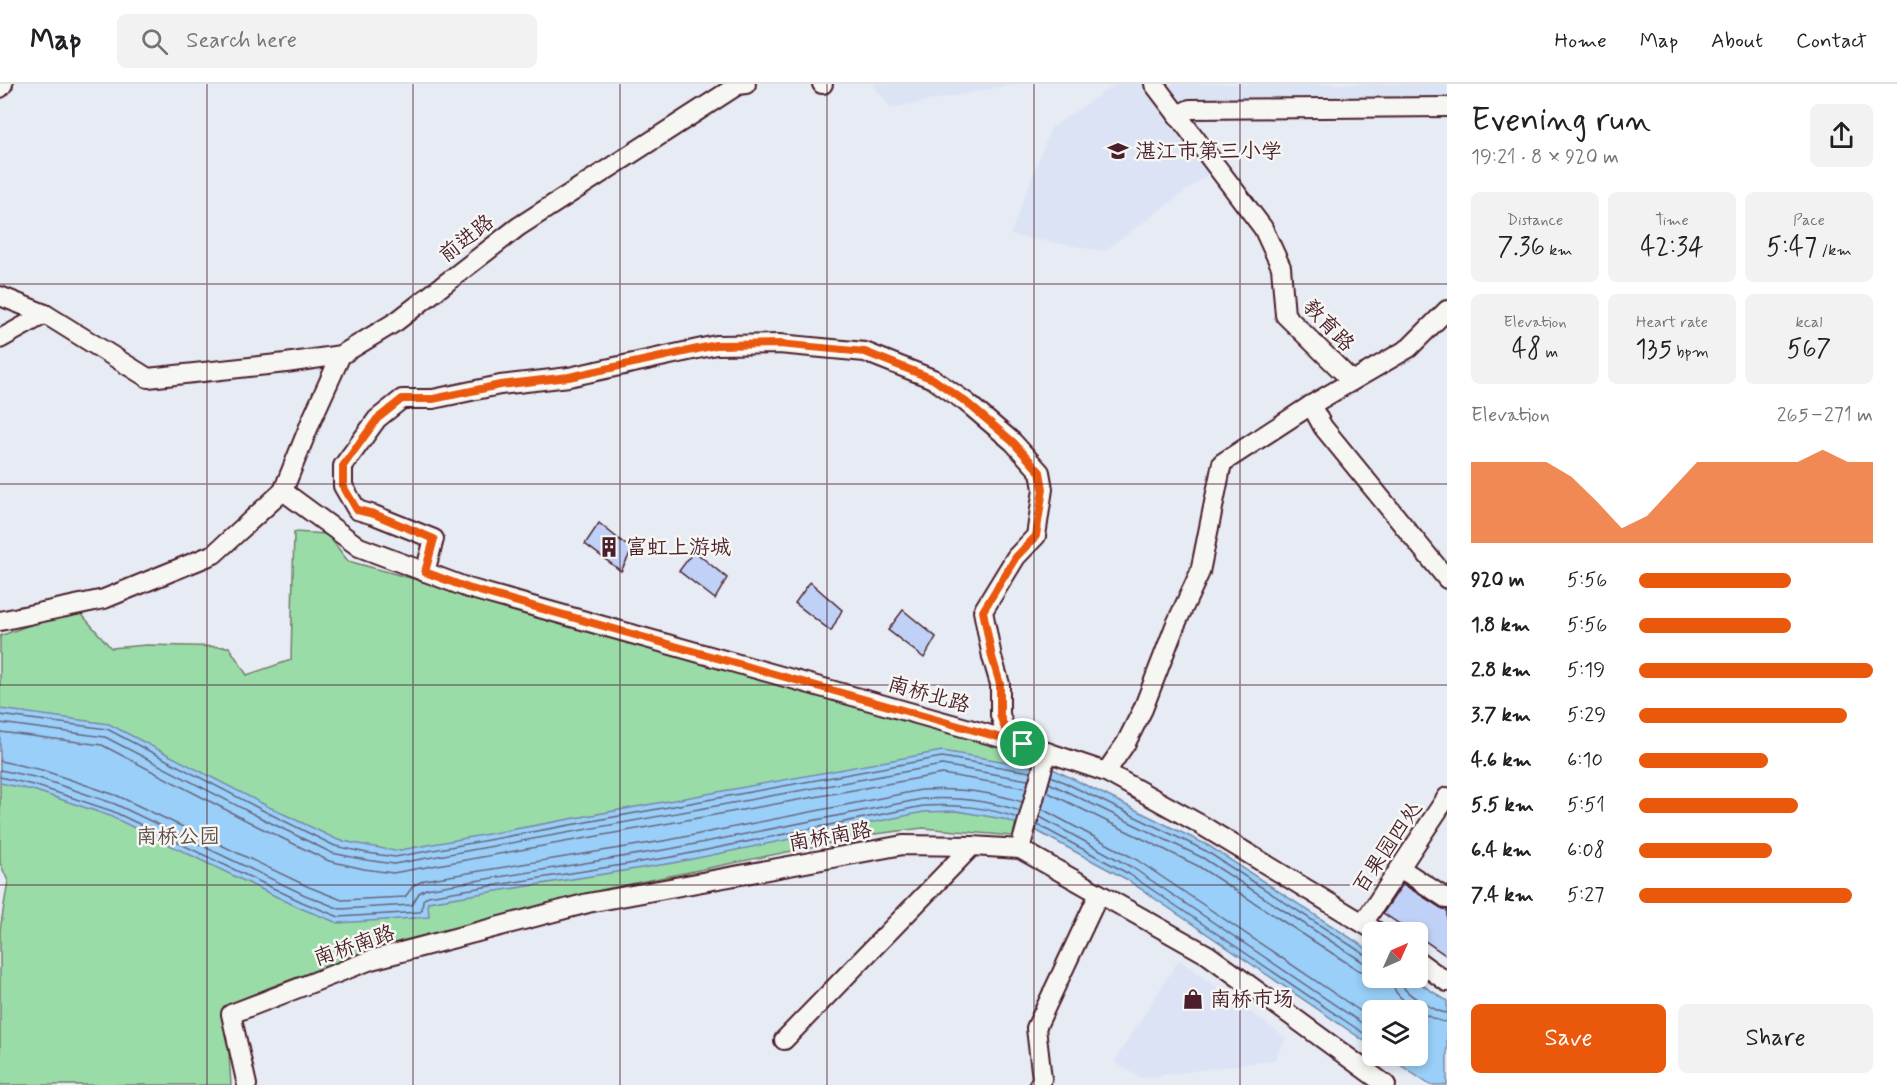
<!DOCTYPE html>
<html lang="en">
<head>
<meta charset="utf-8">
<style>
  body { margin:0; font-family:Mynerve,"LXGW WenKai TC",sans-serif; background:#f2f2f2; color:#202124; height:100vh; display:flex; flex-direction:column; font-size:22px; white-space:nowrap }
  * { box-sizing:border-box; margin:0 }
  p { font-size:20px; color:#757577 }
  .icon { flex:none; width:33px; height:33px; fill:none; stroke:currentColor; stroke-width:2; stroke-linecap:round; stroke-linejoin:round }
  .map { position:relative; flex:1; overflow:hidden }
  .details { display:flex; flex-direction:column; background:#fff; width:450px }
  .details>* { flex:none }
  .needle { width:39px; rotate:45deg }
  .buttons { position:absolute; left:1362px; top:838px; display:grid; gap:12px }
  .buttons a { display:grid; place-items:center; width:66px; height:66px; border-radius:9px; background:#fff; box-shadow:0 3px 9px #0003; font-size:30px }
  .pin { position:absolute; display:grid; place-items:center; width:51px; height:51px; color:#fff; margin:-26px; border:3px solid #fff; border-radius:50%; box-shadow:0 2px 6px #0007 }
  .round { display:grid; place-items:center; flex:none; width:63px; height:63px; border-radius:9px; background:#f2f2f2 }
  .summary { display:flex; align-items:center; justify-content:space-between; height:102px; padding:0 24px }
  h1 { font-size:33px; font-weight:600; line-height:45px }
  .metrics { display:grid; grid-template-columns:repeat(3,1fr); gap:9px; height:102px; padding:6px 24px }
  .metrics div { display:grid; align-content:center; border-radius:9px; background:#f2f2f2; text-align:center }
  .metrics b { font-size:26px; font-weight:600 }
  .metrics small { font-size:16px; font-weight:400 }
  .metrics p { font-size:16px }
  .chart { height:168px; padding:12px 24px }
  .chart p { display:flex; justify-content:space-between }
  .chart svg { width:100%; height:108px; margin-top:6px; fill:#ea580c; opacity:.7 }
  .primary-button { display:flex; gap:12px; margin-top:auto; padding:12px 24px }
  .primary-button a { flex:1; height:69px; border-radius:9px; background:#ea580c; color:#fff; font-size:24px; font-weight:600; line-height:69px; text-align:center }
  .primary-button a+a { background:#f2f2f2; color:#202124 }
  ul { padding:0 24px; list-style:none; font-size:20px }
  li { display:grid; grid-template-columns:96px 72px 1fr; align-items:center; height:45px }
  li i { height:15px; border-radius:8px; background:#ea580c }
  header { display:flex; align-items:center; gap:36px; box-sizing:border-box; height:84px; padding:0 30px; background:#fff; border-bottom:2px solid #e0e0e0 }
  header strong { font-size:28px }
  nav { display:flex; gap:33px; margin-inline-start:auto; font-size:21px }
  .search { width:420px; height:54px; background:#f2f2f2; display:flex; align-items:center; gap:15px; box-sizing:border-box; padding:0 21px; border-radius:9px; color:#757577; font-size:22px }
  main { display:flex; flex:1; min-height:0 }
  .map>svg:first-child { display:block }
  .built { fill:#dbe3f5 }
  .green { fill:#9adca8; stroke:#727e6a; stroke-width:1.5 }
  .water { fill:#99cff8; stroke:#7989a6; stroke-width:1.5 }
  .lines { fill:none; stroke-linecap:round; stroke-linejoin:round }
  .shore { stroke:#6a657d; stroke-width:1.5 }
  .building { fill:#c0d1f7; stroke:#4a1f2b; stroke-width:1.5 }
  .minor-casing { stroke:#4a1f2b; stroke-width:22 }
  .minor { stroke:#f6f6f2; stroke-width:18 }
  .route-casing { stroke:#fff; stroke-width:12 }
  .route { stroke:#ea580c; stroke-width:8 }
  .grid { fill:none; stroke:#4a1f2b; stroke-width:1.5; stroke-opacity:0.55 }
  .labels { text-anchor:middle; stroke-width:5; stroke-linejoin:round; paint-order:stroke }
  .poi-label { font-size:21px; fill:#4a1f2b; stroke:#f6f6f2; text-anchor:start }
  .street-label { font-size:21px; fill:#4a1f2b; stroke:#f6f6f2 }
  .park-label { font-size:21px; fill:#5e4e4a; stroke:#f6f6f2 }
</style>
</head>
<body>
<header>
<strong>Map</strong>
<div class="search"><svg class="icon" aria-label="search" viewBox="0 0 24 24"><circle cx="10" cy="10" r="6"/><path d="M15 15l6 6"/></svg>Search here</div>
<nav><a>Home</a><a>Map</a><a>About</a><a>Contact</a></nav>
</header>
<main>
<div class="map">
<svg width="1447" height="1001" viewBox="0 0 1447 1001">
  <rect width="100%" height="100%" fill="#e6ebf4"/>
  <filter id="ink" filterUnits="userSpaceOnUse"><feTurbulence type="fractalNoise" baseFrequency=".0167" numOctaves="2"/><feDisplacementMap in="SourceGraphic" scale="12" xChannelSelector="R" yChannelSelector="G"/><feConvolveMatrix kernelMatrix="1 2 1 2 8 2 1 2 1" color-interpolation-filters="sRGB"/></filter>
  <g filter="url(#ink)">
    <!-- built -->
    <g class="built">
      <path d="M873,0H1016L891,24Z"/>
      <path d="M1116,0H1143L1210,89L1104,167L1010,151L1051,44Z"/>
      <path d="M1153,0H1447V23L1177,31Z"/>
      <path d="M1179,876L1286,954L1274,976L1141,994L1114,978Z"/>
    </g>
    <!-- green -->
    <path class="green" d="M294,448L327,450L348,477L1031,664L1013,752L923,744L875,750L606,805L382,862L268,904L226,923L231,1001H0V846L8,797L0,779V552L76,524L111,564L147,561L229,563L247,591L291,576Z"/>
    <!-- water -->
    <path class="water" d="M0,625L109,640L269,723L338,756L395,767L942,667L1055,686L1209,762L1372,868V894H1412L1447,917V1001H1430L1387,972H1418V927H1372V962L1126,795L1035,746L1003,735L957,727L924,728L673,779L428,818L429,833L338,839L300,824L110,732L36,707L0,699Z"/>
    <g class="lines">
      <!-- shore -->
      <g class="shore">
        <path d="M0,631L107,645L266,728L335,762L367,769L395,773L942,673L1030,688"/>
        <path d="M0,639L105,653L263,735L332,769L366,776L394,780L942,681L1028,696"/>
        <path d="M0,648L102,661L259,743L329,777L364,785L393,789L942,690L1026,704"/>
        <path d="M0,677L42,686L118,712L309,803L342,816L405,813L414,801L425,796L669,756L921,706C956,704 989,707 1022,718"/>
        <path d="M0,686L39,694L115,720L305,811L340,825L412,821L419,809L426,805L670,765L922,715C956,713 988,716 1020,727"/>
        <path d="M1051,692L1206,767L1367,872L1372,873"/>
        <path d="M0,693L37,702L112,727L302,818L339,833L420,828L422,826L423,816L428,812L672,773L923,722C957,720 985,723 1018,734"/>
        <path d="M1049,699L1203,774L1363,878L1372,881"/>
        <path d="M1047,708L1198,782L1358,886L1372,890"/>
        <path d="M1042,725L1137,776L1372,935"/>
        <path d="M1040,733L1133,784L1372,946"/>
        <path d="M1038,741L1129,790L1372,955"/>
        <path d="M1393,894C1393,899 1393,904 1396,908C1403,919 1434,938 1447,938"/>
        <path d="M1402,894C1402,898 1402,900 1404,904C1409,912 1438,929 1447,929"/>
      </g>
    </g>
    <!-- building -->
    <g class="building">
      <path d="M599,439L632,466L621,487L585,460Z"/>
      <path d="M694,467L727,494L715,515L679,487Z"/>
      <path d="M810,498L842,526L831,547L795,519Z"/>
      <path d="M903,526L936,553L924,574L888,546Z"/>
      <path d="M1403,800L1441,824L1447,826V872L1418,852V849H1413L1383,829Z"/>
    </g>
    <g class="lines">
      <!-- minor casing -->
      <g class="minor-casing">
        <g id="minor">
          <path d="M822,0H823"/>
          <path d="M1154,0L1263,144L1281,183L1285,231L1352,297"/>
          <path d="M0,4L3,0"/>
          <path d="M1177,31L1190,25L1447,23"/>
          <path d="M0,212L45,230L0,255"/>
          <path d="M45,230L148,294L286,279L341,271"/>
          <path d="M1311,321L1323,343L1447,495"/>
          <path d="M283,407L312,335L341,271L397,237L518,143L738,1L746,0"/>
          <path d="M425,488L434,455L374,431L357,426L343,402V382L377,335L402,315H433L500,301L569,293L716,261L779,260L865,268L933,295L966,318L1013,358L1040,388L1043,405L1036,452L1016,473L983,527L992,573L1000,600V631L1006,648L1020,658"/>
          <path d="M0,537L104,515L214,470L283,407L359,463L468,504L1023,660L1106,688L1198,739L1379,849"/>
          <path d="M1106,688L1126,659L1143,625L1175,542L1200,488L1222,379L1311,321L1409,264L1447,226"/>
          <path d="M1020,765L1047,668"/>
          <path d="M1400,784L1447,815"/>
          <path d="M1364,838L1447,713"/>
          <path d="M1418,877L1447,898"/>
          <path d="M784,956L972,762"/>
          <path d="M247,1001L231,930L371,876L588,819L903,761L972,762L1020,765L1208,871L1386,1001"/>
          <path d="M1039,1001L1042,995L1036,944L1099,810"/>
        </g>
      </g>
      <!-- minor -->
      <use href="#minor" class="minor"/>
    </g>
  </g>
  <g class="lines" filter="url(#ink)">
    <!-- route casing -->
    <g class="route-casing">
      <path id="route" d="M779,260L865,268L933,295L966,318L1013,358L1040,388L1043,405L1036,452L1016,473L983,527L992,573L1000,600V631L1006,648L1023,660L468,504L425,488L434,455L374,430L357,426L343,402V382L377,335L402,315H433L500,301L569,293L716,261Z"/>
    </g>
    <!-- route -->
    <use href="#route" class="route"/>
  </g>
  <!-- grid -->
  <path class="grid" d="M207,0V1001M413,0V1001M620,0V1001M827,0V1001M1034,0V1001M1240,0V1001M0,200H1447M0,400H1447M0,601H1447M0,801H1447"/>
  <!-- icons -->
  <defs>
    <g id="school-bare" transform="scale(1.62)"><path d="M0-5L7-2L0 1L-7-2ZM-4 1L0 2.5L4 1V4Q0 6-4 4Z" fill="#4a1f2b" stroke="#f6f6f2" stroke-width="2.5" paint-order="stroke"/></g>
    <g id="building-bare" transform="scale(1.62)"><path d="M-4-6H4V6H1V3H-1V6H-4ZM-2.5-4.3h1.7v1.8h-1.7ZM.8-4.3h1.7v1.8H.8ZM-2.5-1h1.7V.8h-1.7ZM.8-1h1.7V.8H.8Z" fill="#4a1f2b" stroke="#f6f6f2" stroke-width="2.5" paint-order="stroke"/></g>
    <g id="shop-bare" transform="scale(1.62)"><path d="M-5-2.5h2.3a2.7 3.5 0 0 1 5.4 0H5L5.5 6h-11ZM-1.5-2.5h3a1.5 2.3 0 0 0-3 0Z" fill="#4a1f2b" stroke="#f6f6f2" stroke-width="2.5" paint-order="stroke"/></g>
  </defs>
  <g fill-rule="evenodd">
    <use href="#school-bare" x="1118" y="67"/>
    <use href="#building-bare" x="609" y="463"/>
    <use href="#shop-bare" x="1193" y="915"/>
  </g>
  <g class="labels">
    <!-- poi labels -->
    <g class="poi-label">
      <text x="1135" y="74">湛江市第三小学</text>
      <text x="626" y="470">富虹上游城</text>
      <text x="1210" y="922">南桥市场</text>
    </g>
    <!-- street labels -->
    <g class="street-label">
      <text transform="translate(466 154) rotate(-38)" y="7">前进路</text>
      <text transform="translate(1329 241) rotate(46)" y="7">教育路</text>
      <text transform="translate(929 610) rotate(16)" y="7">南桥北路</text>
      <text transform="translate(830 752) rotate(-10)" y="7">南桥南路</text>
      <text transform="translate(1387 763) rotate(-56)" y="7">百果园四处</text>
      <text transform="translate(354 861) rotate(-19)" y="7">南桥南路</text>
    </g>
    <!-- park labels -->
    <g class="park-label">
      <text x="178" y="759">南桥公园</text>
    </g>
  </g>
</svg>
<div class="buttons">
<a><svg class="needle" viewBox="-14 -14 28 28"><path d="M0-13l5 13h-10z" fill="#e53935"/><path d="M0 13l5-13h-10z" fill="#757577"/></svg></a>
<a><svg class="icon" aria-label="layers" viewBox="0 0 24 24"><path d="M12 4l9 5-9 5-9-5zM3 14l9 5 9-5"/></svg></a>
</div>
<div class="pin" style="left:1023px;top:660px;background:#1e9e55"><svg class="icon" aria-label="arrive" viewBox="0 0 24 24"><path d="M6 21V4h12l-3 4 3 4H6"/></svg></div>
</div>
<section class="details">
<div class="summary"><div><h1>Evening run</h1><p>19:21 · 8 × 920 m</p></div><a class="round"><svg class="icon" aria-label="share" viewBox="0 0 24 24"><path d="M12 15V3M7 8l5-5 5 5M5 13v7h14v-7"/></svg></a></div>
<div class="metrics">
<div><p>Distance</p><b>7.36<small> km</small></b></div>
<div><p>Time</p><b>42:34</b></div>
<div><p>Pace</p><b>5:47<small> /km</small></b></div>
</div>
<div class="metrics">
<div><p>Elevation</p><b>48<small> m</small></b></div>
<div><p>Heart rate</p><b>135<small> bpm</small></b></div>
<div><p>kcal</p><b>567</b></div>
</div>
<div class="chart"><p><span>Elevation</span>265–271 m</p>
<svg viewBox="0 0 160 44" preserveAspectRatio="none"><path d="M0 44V11L10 11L20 11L30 11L40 17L50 27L60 38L70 33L80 22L90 11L100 11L110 11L120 11L130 11L140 6L150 11L160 11V44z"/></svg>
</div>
<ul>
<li><b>920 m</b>5:56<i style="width:65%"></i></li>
<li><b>1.8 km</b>5:56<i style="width:65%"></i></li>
<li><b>2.8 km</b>5:19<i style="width:100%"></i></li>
<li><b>3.7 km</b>5:29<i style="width:89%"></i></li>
<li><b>4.6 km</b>6:10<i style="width:55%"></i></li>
<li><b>5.5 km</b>5:51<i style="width:68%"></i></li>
<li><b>6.4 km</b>6:08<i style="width:57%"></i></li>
<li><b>7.4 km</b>5:27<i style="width:91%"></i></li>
</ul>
<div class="primary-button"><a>Save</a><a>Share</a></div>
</section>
</main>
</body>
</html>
